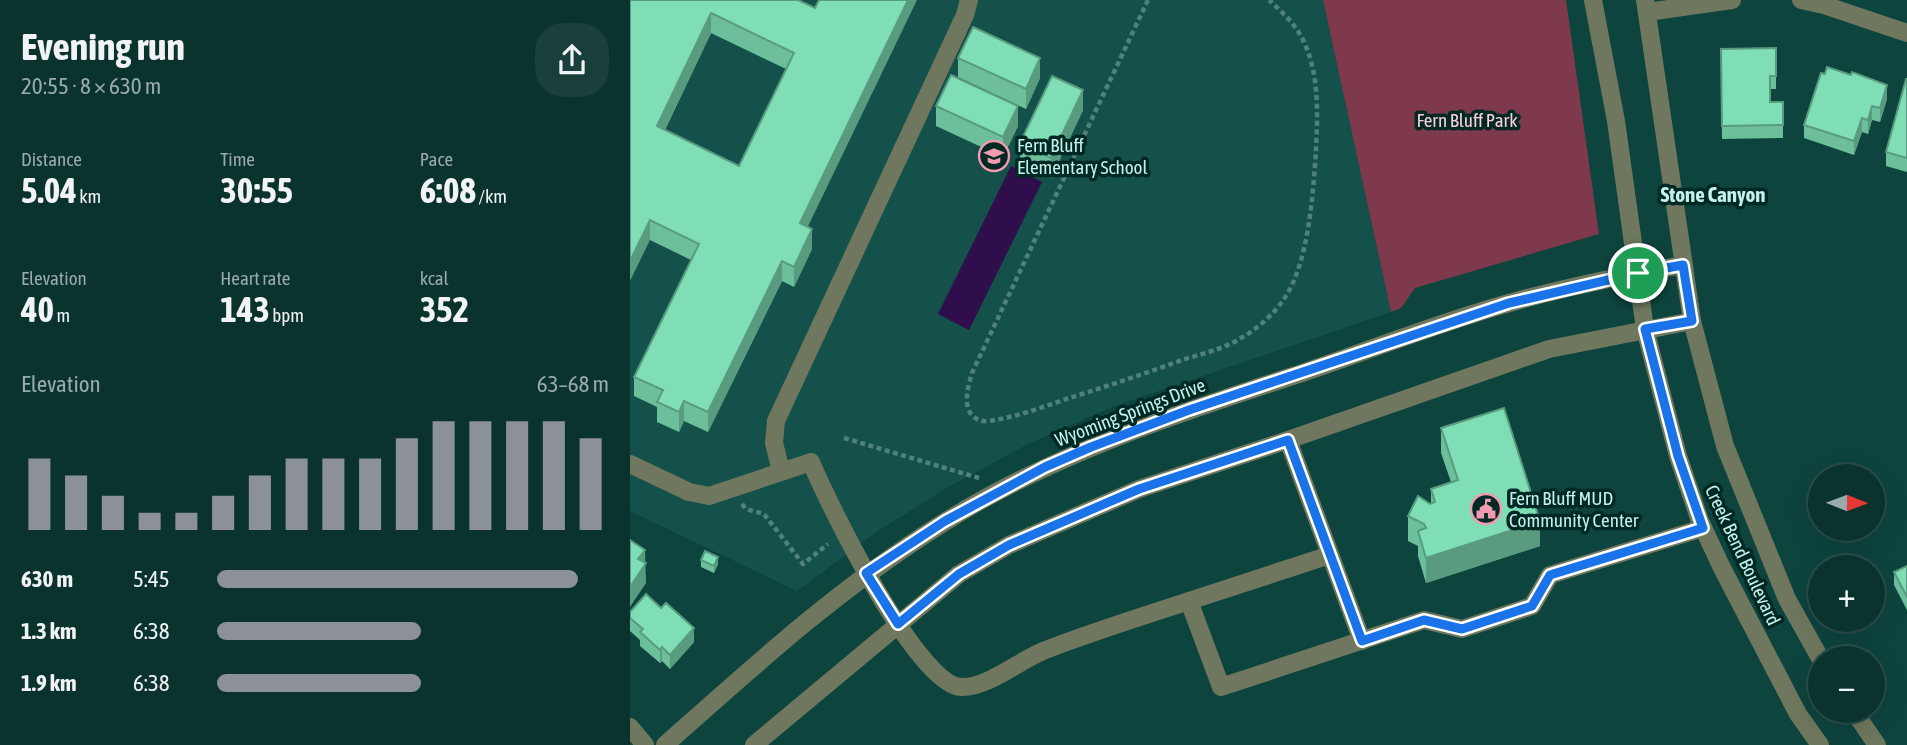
<!DOCTYPE html>
<html lang="en">
<head>
<meta charset="utf-8">
<style>
  body { margin:0; font-family:"Asap Condensed",sans-serif; background:#183f3a; color:#f1f3f6; height:100vh; display:flex; flex-direction:column; font-size:26px; white-space:nowrap }
  * { box-sizing:border-box; margin:0 }
  p { font-size:23px; color:#9aa }
  .icon { flex:none; width:38px; height:38px; fill:none; stroke:currentColor; stroke-width:2; stroke-linecap:round; stroke-linejoin:round }
  .map { position:relative; flex:1; overflow:hidden }
  .sheet { display:flex; flex-direction:column; background:#0a332e; width:630px }
  .sheet>* { flex:none }
  .needle { width:46px; rotate:91deg }
  .buttons { position:absolute; left:1178px; top:464px; display:grid; gap:14px }
  .buttons a { display:grid; place-items:center; width:77px; height:77px; border-radius:50%; background:#0a332e; box-shadow:0 7px 28px #0002,0 0 0 2px #2a4e4a; font-size:35px }
  .pin { position:absolute; display:grid; place-items:center; width:60px; height:60px; color:#fff; margin:-30px; border:4px solid #fff; border-radius:50%; box-shadow:0 2px 7px #0007 }
  .round { display:grid; place-items:center; flex:none; width:74px; height:74px; border-radius:28px; background:#183f3a }
  .overview { display:flex; align-items:center; justify-content:space-between; height:119px; padding:0 21px }
  h1 { font-size:38px; font-weight:700; line-height:52px }
  .stats { display:grid; grid-template-columns:repeat(3,1fr); gap:10px; height:119px; padding:7px 21px }
  .stats div { display:grid; align-content:center }
  .stats b { font-size:35px; font-weight:700 }
  .stats small { font-size:19px; font-weight:400 }
  .stats p { font-size:19px }
  .chart { height:196px; padding:14px 21px }
  .chart p { display:flex; justify-content:space-between }
  .chart svg { width:100%; height:126px; margin-top:7px; stroke:#8c9099; stroke-width:6 }
  ul { padding:0 21px; list-style:none; font-size:23px }
  li { display:grid; grid-template-columns:112px 84px 1fr; align-items:center; height:52px }
  li i { height:18px; border-radius:9px; background:#8c9099 }
  main { display:flex; flex:1; min-height:0 }
  .map>svg:first-child { display:block }
  .built { fill:#14514a }
  .green { fill:#7e394c }
  .water { fill:#300e4c }
  .lines { fill:none; stroke-linecap:round; stroke-linejoin:round }
  .path { stroke:#50827b; stroke-width:4.5; stroke-dasharray:5 3.5; stroke-linecap:butt }
  .minor { stroke:#6f785e; stroke-width:18 }
  .wall { fill:#6dbf9c; fill-rule:evenodd }
  .shaded-wall { fill:#599b7f }
  .building { fill:#7fdeb5; stroke:#599b7f; stroke-width:2; fill-rule:evenodd }
  .route-casing { stroke:#fff; stroke-width:14 }
  .route { stroke:#1a73e8; stroke-width:9 }
  .labels { text-anchor:middle; stroke-width:7; stroke-linejoin:round; paint-order:stroke }
  .park-label { font-size:19px; fill:#feced8; stroke:#002924 }
  .poi-label { font-size:19px; fill:#c5f0e9; stroke:#002924; text-anchor:start }
  .street-label { font-size:19px; fill:#c5f0e9; stroke:#002924 }
  .neighbourhood-label { font-size:21px; font-weight:bold; fill:#c5f0e9; stroke:#002924 }
</style>
</head>
<body>
<main>
<section class="sheet">
<div class="overview"><div><h1>Evening run</h1><p>20:55 · 8 × 630 m</p></div><a class="round"><svg class="icon" aria-label="share" viewBox="0 0 24 24"><path d="M12 15V3M7 8l5-5 5 5M5 13v7h14v-7"/></svg></a></div>
<div class="stats">
<div><p>Distance</p><b>5.04<small> km</small></b></div>
<div><p>Time</p><b>30:55</b></div>
<div><p>Pace</p><b>6:08<small> /km</small></b></div>
</div>
<div class="stats">
<div><p>Elevation</p><b>40<small> m</small></b></div>
<div><p>Heart rate</p><b>143<small> bpm</small></b></div>
<div><p>kcal</p><b>352</b></div>
</div>
<div class="chart"><p><span>Elevation</span>63–68 m</p>
<svg viewBox="0 0 160 44" preserveAspectRatio="none"><path d="M5 44V19M15 44V25M25 44V32M35 44V38M45 44V38M55 44V32M65 44V25M75 44V19M85 44V19M95 44V19M105 44V12M115 44V6M125 44V6M135 44V6M145 44V6M155 44V12"/></svg>
</div>
<ul>
<li><b>630 m</b>5:45<i style="width:92%"></i></li>
<li><b>1.3 km</b>6:38<i style="width:52%"></i></li>
<li><b>1.9 km</b>6:38<i style="width:52%"></i></li>
</ul>
</section>
<div class="map">
<svg width="1277" height="745" viewBox="0 0 1277 745">
  <rect width="100%" height="100%" fill="#0e443e"/>
  <!-- built -->
  <path class="built" d="M0,0H693L761,312L482,407L398,444L317,488L251,529L167,591L0,511Z"/>
  <!-- green -->
  <path class="green" d="M693,0H936L969,234L785,288L771,308L761,312Z"/>
  <!-- water -->
  <path class="water" d="M381,166L412,182L339,330L308,314Z"/>
  <g class="lines">
    <!-- path -->
    <g class="path">
      <path d="M518,0L342,373C338,387 330,412 349,420C353,422 360,421 365,420C389,416 413,407 436,399C475,387 514,374 552,360C571,354 594,349 611,338C627,329 644,314 654,299C679,262 683,194 686,150C688,108 690,57 662,23C655,15 647,7 639,0"/>
      <path d="M214,438L349,478"/>
      <path d="M112,504L116,509L134,514L173,564L198,544"/>
    </g>
    <!-- minor -->
    <g class="minor">
      <path d="M963,0L986,121L1015,329L1048,456L1070,521L1091,566L1168,714L1190,745"/>
      <path d="M1015,0L1062,321L1095,446L1157,599L1190,658"/>
      <path d="M1171,0L1194,5L1277,33"/>
      <path d="M1017,12L1102,0"/>
      <path d="M658,440L732,641"/>
      <path d="M0,464L59,492L79,496L181,462C198,503 287,685 331,687C357,688 389,661 413,651C461,632 510,617 559,601L591,687L794,620L832,629L902,606L920,575L1073,528"/>
      <path d="M151,471L144,443L146,421L335,15L339,0"/>
      <path d="M559,601L700,555"/>
      <path d="M1223,710L1247,745"/>
      <path d="M0,727L15,745"/>
      <path d="M35,745C126,664 209,588 313,523C425,452 553,412 678,371C745,348 811,322 879,303C936,287 995,275 1053,265"/>
      <path d="M124,745L329,574L379,545L509,489L658,440L919,349L1062,321"/>
    </g>
  </g>
  <!-- wall -->
  <g class="wall">
    <path d="M0,0H168L177,227L182,249L164,287L152,281L78,432L54,421L49,432L27,422V407L4,396V377L61,260L20,240ZM81,33L156,69L109,166L35,130Z"/>
    <path d="M1146,48V89H1140V102H1153V138L1092,139L1091,49Z"/>
    <path d="M328,58L410,78L396,109L328,77Z"/>
    <path d="M1277,79V172L1256,166V152Z"/>
    <path d="M1257,99L1250,122L1242,120L1238,134L1232,132L1224,155L1174,138V125Z"/>
    <path d="M306,106L388,126L373,157L306,126Z"/>
    <path d="M453,110L421,178L390,163V143Z"/>
    <path d="M811,428L910,546L796,583L788,556V546L778,541V516L801,503V489L821,482L811,453Z"/>
    <path d="M71,560L88,564L84,573L71,567Z"/>
    <path d="M1277,566V610L1264,585V572Z"/>
    <path d="M0,612L64,642L40,669L32,661L30,663L10,646V640L0,631Z"/>
  </g>
  <!-- shaded-wall -->
  <g class="shaded-wall">
    <path d="M278,0H287L170,243V223Z"/>
    <path d="M81,13V33L27,146V126Z"/>
    <path d="M410,58V78L396,109V89Z"/>
    <path d="M1257,85V99L1250,122V108Z"/>
    <path d="M453,90V110L421,178V158Z"/>
    <path d="M388,106V126L373,157V137Z"/>
    <path d="M1242,106V120L1238,134V120Z"/>
    <path d="M1232,118V132L1224,155V141Z"/>
    <path d="M20,220V240L0,281V261Z"/>
    <path d="M182,229V249L164,287V267Z"/>
    <path d="M152,261V281L78,432V412Z"/>
    <path d="M54,401V421L49,432V412Z"/>
    <path d="M910,521V546L796,583V558Z"/>
    <path d="M15,550L16,583L0,607V587L8,559Z"/>
    <path d="M88,557V564L84,573V566Z"/>
    <path d="M64,628V642L40,669V655Z"/>
    <path d="M32,647V661L30,663V650Z"/>
  </g>
  <!-- building -->
  <g class="building">
    <path d="M0,0H168L185,8L189,0H278L170,223L182,229L164,267L152,261L78,412L54,401L49,412L27,402L33,390L4,377L69,244L20,220L0,261ZM81,13L164,53L109,166L27,126Z"/>
    <path d="M343,27L410,58L396,89L328,58Z"/>
    <path d="M1146,48V76H1140V102H1153V125L1092,126L1091,49Z"/>
    <path d="M1197,67L1221,75L1222,72L1257,85L1250,108L1242,106L1238,120L1232,118L1224,141L1174,125L1191,73L1195,74Z"/>
    <path d="M321,75L388,106L373,137L306,106Z"/>
    <path d="M422,76L453,90L421,158L390,143Z"/>
    <path d="M1276,79H1277V158L1256,152Z"/>
    <path d="M874,408L910,521L796,558L788,531L796,528L794,524L778,516L788,496L800,504L805,502L801,489L828,480L811,428Z"/>
    <path d="M0,540L15,550L8,559L16,563L0,587Z"/>
    <path d="M75,551L88,557L84,566L71,560Z"/>
    <path d="M1277,566V597L1264,572Z"/>
    <path d="M16,594L31,608L36,603L64,628L40,655L32,647L30,650L10,632L13,629L0,618V612Z"/>
  </g>
  <g class="lines">
    <!-- route casing -->
    <g class="route-casing">
      <path id="route" d="M1053,265L1062,321L1015,329L1048,456L1073,528L920,575L902,606L832,629L794,620L732,641L658,440L509,489L379,545L329,574L268,624L236,573L315,521L415,467L461,447L559,410L879,303L1008,273Z"/>
    </g>
    <!-- route -->
    <use href="#route" class="route"/>
  </g>
  <!-- icons -->
  <defs>
    <g id="school-ring" transform="scale(1.575)"><circle r="9.5" fill="#002924" stroke="#f29aaf" stroke-width="1.5"/><path d="M0-5L7-2L0 1L-7-2ZM-4 1L0 2.5L4 1V4Q0 6-4 4Z" fill="#f29aaf"/></g>
    <g id="civic-ring" transform="scale(1.575)"><circle r="9.5" fill="#002924" stroke="#f29aaf" stroke-width="1.5"/><path d="M-.6-6.5H3V-4.5H.6V-3L4-1V1h2V6H-6V1h2V-1L-.6-3ZM-1.2 2.5V6h2.4V2.5Z" fill="#f29aaf"/></g>
  </defs>
  <g fill-rule="evenodd">
    <use href="#school-ring" x="364" y="156"/>
    <use href="#civic-ring" x="856" y="509"/>
  </g>
  <g class="labels">
    <!-- park labels -->
    <g class="park-label">
      <text x="837" y="127">Fern Bluff Park</text>
    </g>
    <!-- poi labels -->
    <g class="poi-label">
      <text x="387" y="152">Fern Bluff<tspan x="387" dy="22">Elementary School</tspan></text>
      <text x="879" y="505">Fern Bluff MUD<tspan x="879" dy="22">Community Center</tspan></text>
    </g>
    <!-- street labels -->
    <g class="street-label">
      <text transform="translate(500 412) rotate(-21)" y="7">Wyoming Springs Drive</text>
      <text transform="translate(1113 555) rotate(65)" y="7">Creek Bend Boulevard</text>
    </g>
    <!-- neighbourhood labels -->
    <g class="neighbourhood-label">
      <text x="1083" y="202">Stone Canyon</text>
    </g>
  </g>
</svg>
<div class="buttons">
<a><svg class="needle" viewBox="-14 -14 28 28"><path d="M0-13l5 13h-10z" fill="#e53935"/><path d="M0 13l5-13h-10z" fill="#9aa"/></svg></a>
<a>+</a>
<a>−</a>
</div>
<div class="pin" style="left:1008px;top:273px;background:#1e9e55"><svg class="icon" aria-label="arrive" viewBox="0 0 24 24"><path d="M6 21V4h12l-3 4 3 4H6"/></svg></div>
</div>
</main>
</body>
</html>
